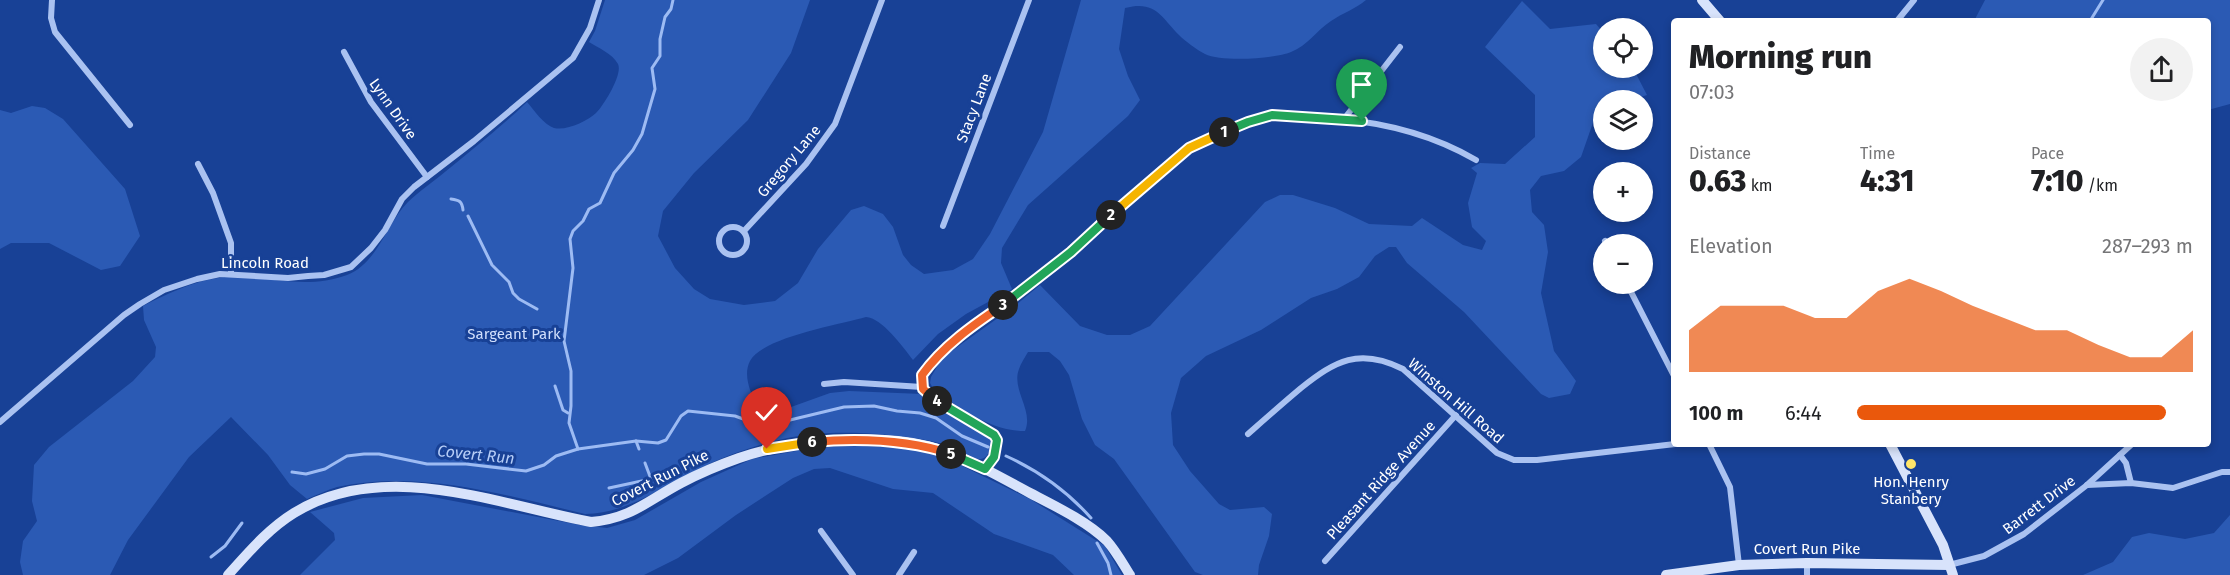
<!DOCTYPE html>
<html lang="en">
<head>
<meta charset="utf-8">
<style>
  body { margin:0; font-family:"Fira Sans",sans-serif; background:#f2f2f2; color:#202124; height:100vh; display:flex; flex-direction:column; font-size:22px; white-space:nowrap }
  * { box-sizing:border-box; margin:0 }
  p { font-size:20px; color:#757577 }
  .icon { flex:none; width:33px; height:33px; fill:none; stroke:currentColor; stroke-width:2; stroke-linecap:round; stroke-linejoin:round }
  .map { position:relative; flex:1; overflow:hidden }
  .sheet { position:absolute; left:1671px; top:18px; width:540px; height:429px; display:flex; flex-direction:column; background:#fff; border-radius:6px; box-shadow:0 3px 9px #0003 }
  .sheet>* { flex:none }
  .buttons { position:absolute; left:1593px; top:18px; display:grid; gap:12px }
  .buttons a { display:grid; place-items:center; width:60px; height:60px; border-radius:50%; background:#fff; box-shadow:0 3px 9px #0003; font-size:30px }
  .pin { position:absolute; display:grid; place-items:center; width:51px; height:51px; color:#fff; margin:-62px -26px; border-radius:50% 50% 50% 0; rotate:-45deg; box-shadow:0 0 6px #0007 }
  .pin .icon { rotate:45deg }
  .km { position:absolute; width:30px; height:30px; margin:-15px; border-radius:50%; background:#222; color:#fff; font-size:16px; line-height:30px; text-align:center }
  .round { display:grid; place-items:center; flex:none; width:63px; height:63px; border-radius:32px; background:#f2f2f2 }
  .overview { display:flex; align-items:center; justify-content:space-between; height:102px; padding:0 18px }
  h1 { font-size:33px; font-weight:800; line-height:45px }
  .metrics { display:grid; grid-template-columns:repeat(3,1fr); gap:9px; height:102px; padding:6px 18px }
  .metrics div { display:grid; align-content:center }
  .metrics b { font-size:30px; font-weight:800 }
  .metrics small { font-size:16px; font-weight:400 }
  .metrics p { font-size:16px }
  .chart { height:168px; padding:12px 18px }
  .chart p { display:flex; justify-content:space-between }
  .chart svg { width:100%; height:108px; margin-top:6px; fill:#ea580c; opacity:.7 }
  ul { padding:0 18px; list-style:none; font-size:20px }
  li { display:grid; grid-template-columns:96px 72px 1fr; align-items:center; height:45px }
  li i { height:15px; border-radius:8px; background:#ea580c }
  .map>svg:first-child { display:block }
  .green { fill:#2b5ab4 }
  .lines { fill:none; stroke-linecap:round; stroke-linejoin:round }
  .stream { stroke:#9dbbf3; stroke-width:3 }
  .street { stroke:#aac2f1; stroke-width:6 }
  .secondary { stroke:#d8e3fb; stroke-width:10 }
  .split-1-casing { stroke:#fff; stroke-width:12 }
  .split-2-casing { stroke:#fff; stroke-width:12 }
  .split-3-casing { stroke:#fff; stroke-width:12 }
  .split-4-casing { stroke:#fff; stroke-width:12 }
  .split-5-casing { stroke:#fff; stroke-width:12 }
  .split-6-casing { stroke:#fff; stroke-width:12 }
  .split-7-casing { stroke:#fff; stroke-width:12 }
  .split-1 { stroke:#22a559; stroke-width:8 }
  .split-2 { stroke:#f5b400; stroke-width:8 }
  .split-3 { stroke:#22a559; stroke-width:8 }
  .split-4 { stroke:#f0652b; stroke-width:8 }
  .split-5 { stroke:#22a559; stroke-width:8 }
  .split-6 { stroke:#f0652b; stroke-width:8 }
  .split-7 { stroke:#f5b400; stroke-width:8 }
  .poi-dot { fill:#ffe56a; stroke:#184196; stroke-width:2 }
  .labels { text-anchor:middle; stroke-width:6; stroke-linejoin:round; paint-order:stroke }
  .street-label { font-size:15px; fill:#fff; stroke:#184196 }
  .park-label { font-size:15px; fill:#d1dffc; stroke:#184196 }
  .poi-label { font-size:15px; fill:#fff; stroke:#184196 }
  .water-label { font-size:16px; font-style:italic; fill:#b6cdf7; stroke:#184196 }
</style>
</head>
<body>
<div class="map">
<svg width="2230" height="575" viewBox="0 0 2230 575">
  <rect width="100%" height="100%" fill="#184196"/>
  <!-- green -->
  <g class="green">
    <path d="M605,0H810L791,53L748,120L694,173L663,211L658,236L675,268L694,289L710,299L744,305L775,301L798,283L818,249L851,210L864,206L883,214L893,227L903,255L911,265L924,274L953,270L973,259L990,234L1043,132L1081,0H1366C1355,9 1343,13 1331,21C1317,30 1307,46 1291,52C1274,59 1221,62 1205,54C1197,50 1185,41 1179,35C1161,17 1156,0 1125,8L1119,49L1128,76L1140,100L1128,116L1028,205L1002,248L1001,263L1012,289L966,314L938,334L913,360C903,347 882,318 866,317C839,325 763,337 750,361C742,376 752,396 759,410L780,411L830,393L849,391L922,394L989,436C992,443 991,457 981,459C971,462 950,446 939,443C909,435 861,432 830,433C789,434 748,447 711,463C669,482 632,513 585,514C505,495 420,469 337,487C327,490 317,495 307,499L290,485L268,455L231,417L189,457L128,540L110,575H23L20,562L23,541L37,521L32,501L34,465L49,447L133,381L155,357L156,347L144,320L143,306C169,293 199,278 229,277C269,276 307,290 347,275C378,263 386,224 408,202C417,193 429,185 440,176C469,152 499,129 527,102C534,110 544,125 554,128C567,131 587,121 596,113C604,105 623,74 618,64C613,54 597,47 589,42L595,31Z"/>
    <path d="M1985,0H2230V104L2208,110V21H1974Z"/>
    <path d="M1522,1L1550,29L1596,24L1603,32L1604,68H1633L1647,95L1632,100H1604L1603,111L1596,114L1581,157L1564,171L1541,176L1530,190L1532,212L1544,225L1548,252L1541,293L1554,351L1576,381L1570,394L1549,398L1541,394L1464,312L1407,263L1396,247H1389L1375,256L1359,277L1337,289L1311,298L1261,330L1206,356L1181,378L1171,413L1173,445L1190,471L1219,504L1230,510L1264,507L1272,514L1269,536L1259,565L1258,575H1203L1195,572L1114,459L1095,445L1082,419L1069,375L1060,361L1049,352H1028C1025,357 1021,363 1019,369C1011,390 1034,410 1025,431C991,431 961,409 934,390L930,383L931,377L942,358L1016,305L1040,285L1080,326L1107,335H1130L1150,326L1265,202L1280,195H1293L1335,208L1369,224L1412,226L1422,218L1463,245L1482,250L1486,241L1472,227L1468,203L1477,173L1471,168L1480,163L1505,164L1535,137V95L1485,47Z"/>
    <path d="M32,106L45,108L63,119L125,189L140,236L120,266L101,270L49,243H11L0,249V110L11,113Z"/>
    <path d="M862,446L915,449L950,460L1030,499L1105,546L1122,575H1074L1053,555L994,534L933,493L893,489L830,468L814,469L793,478L736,515L678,558L644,575H300L335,540L334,533L310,512L363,498L422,495L580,525L607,528L635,520L701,482L752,459L818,447Z"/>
    <path d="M2230,515V575H2083L2113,562L2132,537L2149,533L2185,539L2214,533Z"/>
  </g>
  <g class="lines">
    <!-- stream -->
    <g class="stream">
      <path d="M2090,21L2103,0"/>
      <path d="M451,199C459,200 462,201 463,210"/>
      <path d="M468,216L492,265L509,282L513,293L519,299L537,309"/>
      <path d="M555,386L563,410L568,413"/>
      <path d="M636,441L639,449"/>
      <path d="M578,449L569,423L571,406V371L564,341L573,268L570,239L573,231L583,221L589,209L600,203L614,173L633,150L642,134L655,89L652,68L660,56V39L665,17L671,9L673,0"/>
      <path d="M1006,456C1039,471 1067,491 1091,518"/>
      <path d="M292,472L306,474L325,469L347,456L364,454H379L427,464H466L526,471L544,465L556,456L578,449L636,441L658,443L666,440L681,416L688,411L735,416L757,424L790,420L844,407L874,406L897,411L920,413L936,418L962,436L988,447"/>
      <path d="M609,488L651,479L645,463"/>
      <path d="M1097,543L1108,563L1111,575"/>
      <path d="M211,557L225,546L242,523"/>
    </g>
    <!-- street -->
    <g class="street">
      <path d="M52,0L51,18L55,32L130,125"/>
      <path d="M1897,21L1914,0"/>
      <path d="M344,52L371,102L427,177"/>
      <path d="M1344,119L1400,47"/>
      <path d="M198,164L213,193L231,243V274"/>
      <path d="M943,226L1029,0"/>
      <circle cx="733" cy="241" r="14"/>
      <path d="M744,231L806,164L835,124L882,0"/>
      <path d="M1605,241L1607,244"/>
      <path d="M1627,284L1674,376"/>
      <path d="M824,384L844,382L922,387"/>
      <path d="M0,422L124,315L140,304L164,290L197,279L220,274L288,278L308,276L324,275L351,267L371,248L385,230L402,199L414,187L474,141L573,58L590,28L599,0"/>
      <path d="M1248,434C1265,419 1283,403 1301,388C1335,361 1359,347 1403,369L1497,453L1514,460H1537L1675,444"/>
      <path d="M1709,444L1730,487L1739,565"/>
      <path d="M2120,455L2126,463L2131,483"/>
      <path d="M985,469C993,459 1002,448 994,435L926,393C922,388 919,383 921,377C928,351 1002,306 1025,290C1099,235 1177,131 1270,116C1292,112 1316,117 1338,119C1387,123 1433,135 1476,160"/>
      <path d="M2087,485L2131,483L2173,488L2222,472H2230"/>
      <path d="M821,531L853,575"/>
      <path d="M1325,561L1456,415"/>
      <path d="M1807,563V575"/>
      <path d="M1949,565L1984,556L2024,534L2087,485L2132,444"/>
      <path d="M899,575L914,552"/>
    </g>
    <!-- secondary -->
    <g class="secondary">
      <path d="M1702,0L1720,21"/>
      <path d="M1890,444L1943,545L1953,575"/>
      <path d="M228,575C248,553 268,529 294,513C384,458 497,504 591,522C632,518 647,501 681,483C700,473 719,465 739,458C791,440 874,433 928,446C964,456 997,475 1030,493C1055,506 1088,522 1107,541C1116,551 1123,564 1130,575"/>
      <path d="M1666,575L1739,565L1807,563L1949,565"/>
    </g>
  </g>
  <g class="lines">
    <!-- split-1 casing -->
    <g class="split-1-casing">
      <path id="split-1" d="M1224,132L1248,122L1272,115L1362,121"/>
    </g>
    <!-- split-2 casing -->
    <g class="split-2-casing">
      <path id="split-2" d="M1111,215L1189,148L1224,132"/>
    </g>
    <!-- split-3 casing -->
    <g class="split-3-casing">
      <path id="split-3" d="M1003,305L1071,252L1111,215"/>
    </g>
    <!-- split-4 casing -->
    <g class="split-4-casing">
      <path id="split-4" d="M937,401L923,389L922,375C943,346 973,325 1003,305"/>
    </g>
    <!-- split-5 casing -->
    <g class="split-5-casing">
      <path id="split-5" d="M937,401L994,435L997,440L994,457L985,469L951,454"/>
    </g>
    <!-- split-6 casing -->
    <g class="split-6-casing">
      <path id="split-6" d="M812,442C859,438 906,439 951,454"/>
    </g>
    <!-- split-7 casing -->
    <g class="split-7-casing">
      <path id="split-7" d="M767,449L812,442"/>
    </g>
    <!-- split-1 -->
    <use href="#split-1" class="split-1"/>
    <!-- split-2 -->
    <use href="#split-2" class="split-2"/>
    <!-- split-3 -->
    <use href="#split-3" class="split-3"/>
    <!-- split-4 -->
    <use href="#split-4" class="split-4"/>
    <!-- split-5 -->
    <use href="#split-5" class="split-5"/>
    <!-- split-6 -->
    <use href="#split-6" class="split-6"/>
    <!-- split-7 -->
    <use href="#split-7" class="split-7"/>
  </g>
  <!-- markers -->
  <circle class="poi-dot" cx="1911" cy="464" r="6"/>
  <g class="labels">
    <!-- street labels -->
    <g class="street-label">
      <text transform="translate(974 108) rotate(-69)" y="5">Stacy Lane</text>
      <text transform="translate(393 109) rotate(55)" y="5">Lynn Drive</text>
      <text transform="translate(789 161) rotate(-50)" y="5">Gregory Lane</text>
      <text x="265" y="268">Lincoln Road</text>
      <text transform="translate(1456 401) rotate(41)" y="5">Winston Hill Road</text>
      <text transform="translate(660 478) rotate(-27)" y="5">Covert Run Pike</text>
      <text transform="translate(1381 480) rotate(-48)" y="5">Pleasant Ridge Avenue</text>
      <text transform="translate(2039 505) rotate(-37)" y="5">Barrett Drive</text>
      <text x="1807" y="554">Covert Run Pike</text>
    </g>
    <!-- park labels -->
    <g class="park-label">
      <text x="514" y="339">Sargeant Park</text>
    </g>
    <!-- poi labels -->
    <g class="poi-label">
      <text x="1911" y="487">Hon. Henry<tspan x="1911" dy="17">Stanbery</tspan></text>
    </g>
    <!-- water labels -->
    <g class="water-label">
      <text transform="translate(476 454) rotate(6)" y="6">Covert Run</text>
    </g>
  </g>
</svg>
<div class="buttons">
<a><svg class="icon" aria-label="locate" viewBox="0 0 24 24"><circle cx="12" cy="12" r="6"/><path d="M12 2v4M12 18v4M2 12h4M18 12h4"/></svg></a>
<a><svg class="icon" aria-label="layers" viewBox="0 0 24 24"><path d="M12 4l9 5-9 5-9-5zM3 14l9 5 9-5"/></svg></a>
<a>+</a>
<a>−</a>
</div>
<div class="pin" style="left:1362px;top:121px;background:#1e9e55"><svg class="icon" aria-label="arrive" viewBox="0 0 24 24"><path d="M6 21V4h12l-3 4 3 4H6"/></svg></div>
<div class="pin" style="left:767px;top:449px;background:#d93025"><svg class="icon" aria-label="check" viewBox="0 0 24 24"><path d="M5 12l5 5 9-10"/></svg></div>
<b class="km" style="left:1224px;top:132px">1</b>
<b class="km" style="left:1111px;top:215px">2</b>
<b class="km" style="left:1003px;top:305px">3</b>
<b class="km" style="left:937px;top:401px">4</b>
<b class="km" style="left:951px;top:454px">5</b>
<b class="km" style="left:812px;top:442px">6</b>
<section class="sheet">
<div class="overview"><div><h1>Morning run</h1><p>07:03</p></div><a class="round"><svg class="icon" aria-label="share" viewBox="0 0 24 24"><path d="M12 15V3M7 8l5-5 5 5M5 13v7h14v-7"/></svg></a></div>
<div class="metrics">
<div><p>Distance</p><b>0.63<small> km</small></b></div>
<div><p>Time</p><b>4:31</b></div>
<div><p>Pace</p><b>7:10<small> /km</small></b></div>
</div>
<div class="chart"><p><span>Elevation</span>287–293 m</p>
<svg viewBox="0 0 160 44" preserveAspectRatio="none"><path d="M0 44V27L10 17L20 17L30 17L40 22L50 22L60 11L70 6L80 11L90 17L100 22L110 27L120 27L130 33L140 38L150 38L160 27V44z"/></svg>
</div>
<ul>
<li><b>100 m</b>6:44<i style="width:92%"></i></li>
</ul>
</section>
</div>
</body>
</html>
